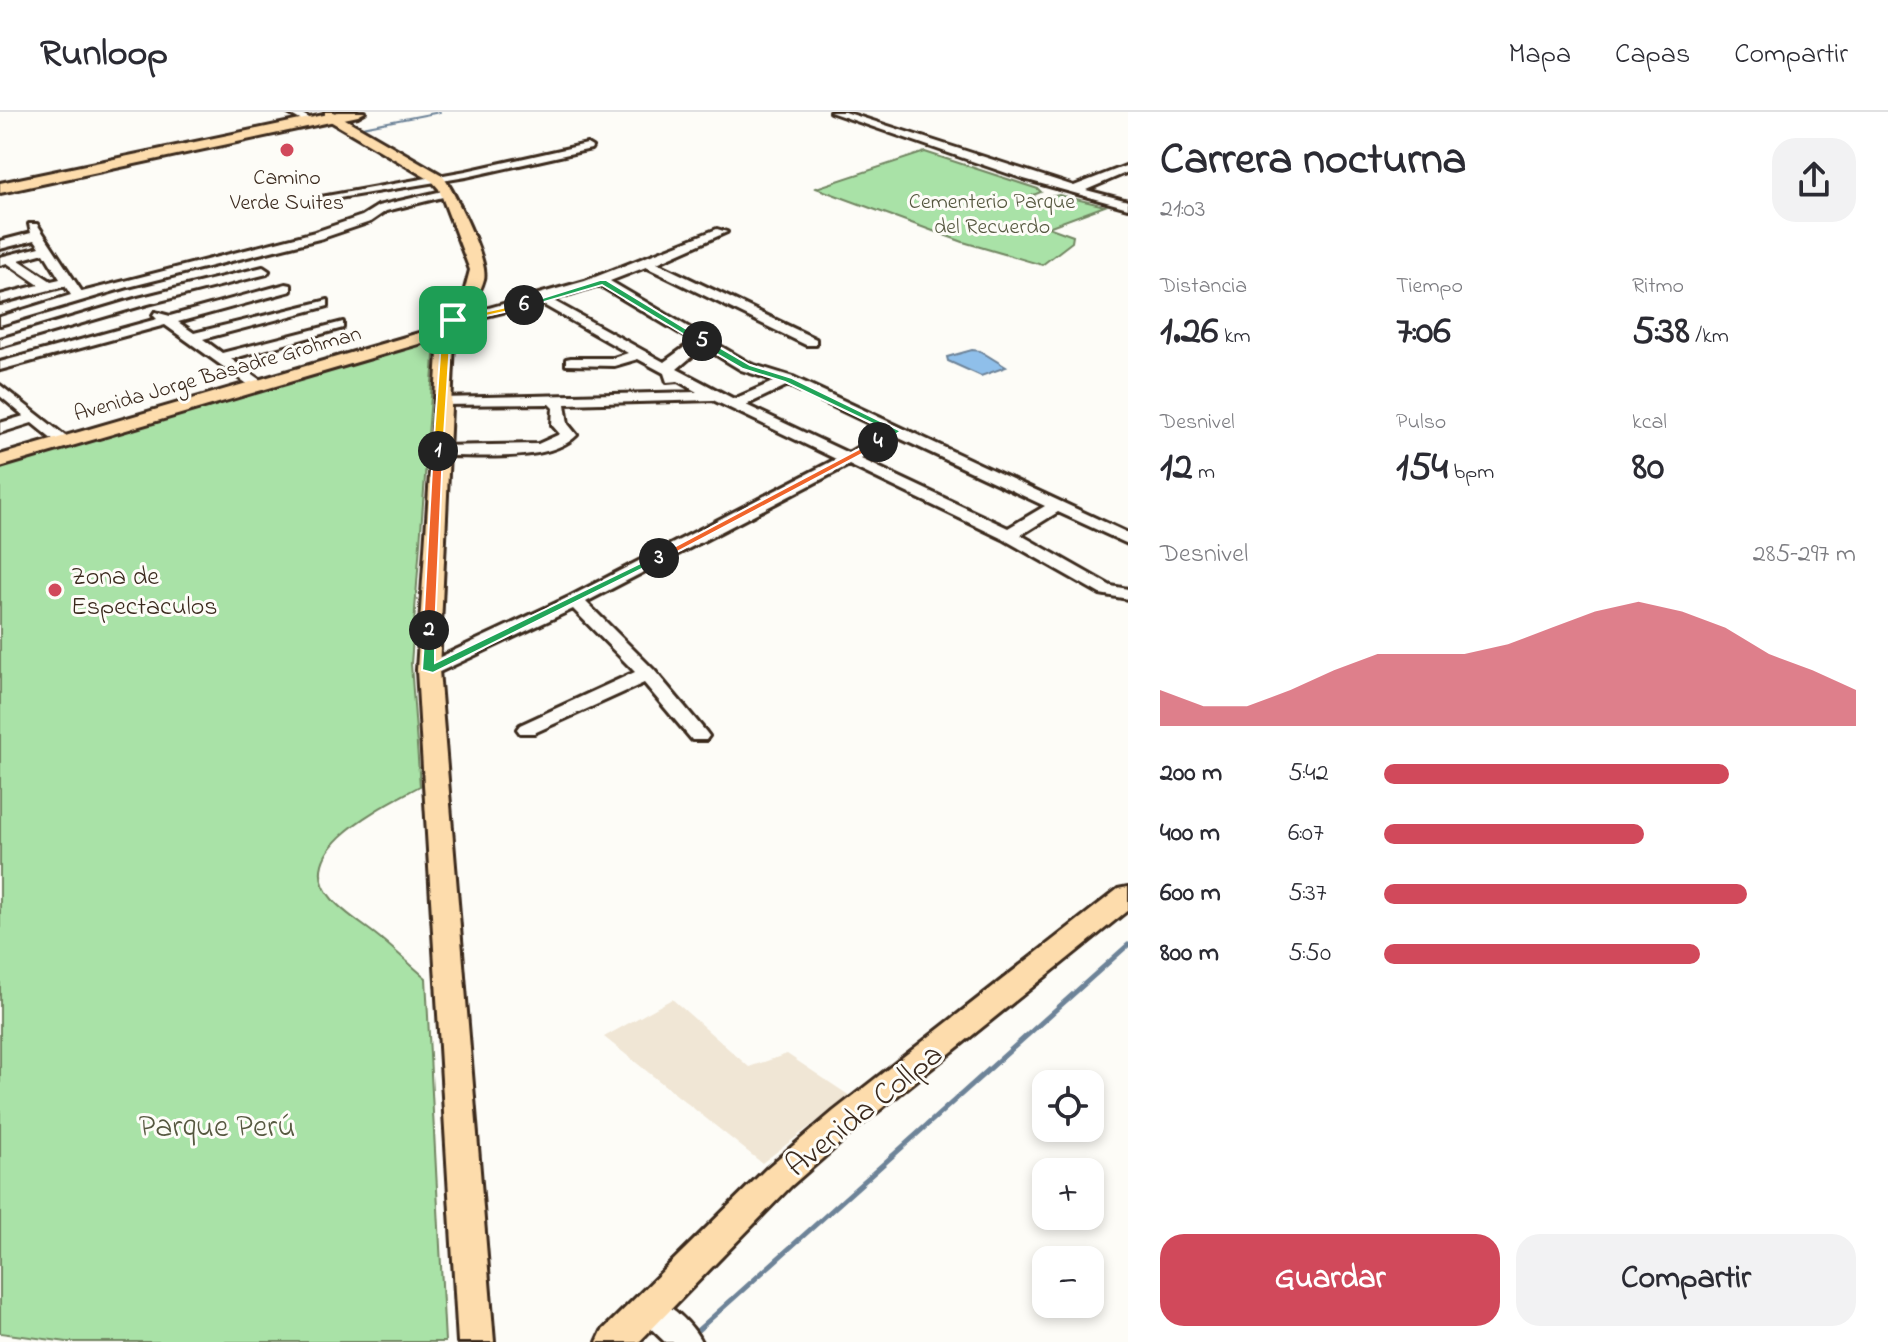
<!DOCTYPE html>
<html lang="es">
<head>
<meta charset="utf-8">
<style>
  body { margin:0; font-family:"Indie Flower",sans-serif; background:#f2f2f3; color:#2b2b33; height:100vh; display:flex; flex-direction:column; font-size:30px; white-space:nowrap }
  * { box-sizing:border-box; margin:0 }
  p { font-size:26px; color:#7c7c81 }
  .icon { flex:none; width:44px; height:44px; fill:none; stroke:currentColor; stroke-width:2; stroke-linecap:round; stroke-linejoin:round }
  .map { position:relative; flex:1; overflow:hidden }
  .sheet { display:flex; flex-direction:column; background:#fff; width:760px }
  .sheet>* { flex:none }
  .buttons { position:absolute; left:1032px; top:958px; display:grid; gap:16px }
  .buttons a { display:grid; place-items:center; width:72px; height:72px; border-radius:16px; background:#fff; box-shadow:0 4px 12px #0003; font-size:40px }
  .pin { position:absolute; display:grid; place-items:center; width:68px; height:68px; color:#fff; margin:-34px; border-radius:16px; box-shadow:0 4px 12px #0006 }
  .km { position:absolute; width:40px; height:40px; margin:-20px; border-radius:50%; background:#222; color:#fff; font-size:22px; line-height:40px; text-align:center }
  .round { display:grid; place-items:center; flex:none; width:84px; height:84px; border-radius:24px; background:#f2f2f3 }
  .headline { display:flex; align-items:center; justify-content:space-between; height:136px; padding:0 32px }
  h1 { font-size:44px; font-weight:700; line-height:60px }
  .metrics { display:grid; grid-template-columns:repeat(3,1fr); gap:12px; height:136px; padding:8px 32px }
  .metrics div { display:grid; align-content:center }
  .metrics b { font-size:40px; font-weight:700 }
  .metrics small { font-size:22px; font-weight:400 }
  .metrics p { font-size:22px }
  .chart { height:224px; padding:16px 32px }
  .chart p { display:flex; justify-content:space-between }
  .chart svg { width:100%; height:144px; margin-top:8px; fill:#d1495b; opacity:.7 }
  .button { display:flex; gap:16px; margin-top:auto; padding:16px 32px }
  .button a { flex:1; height:92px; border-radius:24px; background:#d1495b; color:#fff; font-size:32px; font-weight:700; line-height:92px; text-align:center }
  .button a+a { background:#f2f2f3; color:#2b2b33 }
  ul { padding:0 32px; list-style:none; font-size:26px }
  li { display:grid; grid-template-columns:128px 96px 1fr; align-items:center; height:60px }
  li i { height:20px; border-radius:10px; background:#d1495b }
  header { display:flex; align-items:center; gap:48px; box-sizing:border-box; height:112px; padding:0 40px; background:#fff; border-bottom:2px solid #e1e1e2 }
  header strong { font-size:38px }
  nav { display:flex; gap:44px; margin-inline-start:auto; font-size:28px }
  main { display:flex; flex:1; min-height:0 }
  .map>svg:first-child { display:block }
  .built { fill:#f0e6d5 }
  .green { fill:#a9e2a7; stroke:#728662; stroke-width:2 }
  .water { fill:#8fbfea; stroke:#6d8398; stroke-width:2 }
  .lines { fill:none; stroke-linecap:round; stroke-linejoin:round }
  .stream-far1 { stroke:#6d8398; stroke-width:2 }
  .stream { stroke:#6d8398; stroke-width:5 }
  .minor-casing { stroke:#3b2a1e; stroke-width:6 }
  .major-casing { stroke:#3b2a1e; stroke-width:6 }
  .highway-casing { stroke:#3b2a1e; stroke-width:6 }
  .minor { fill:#fdfcf7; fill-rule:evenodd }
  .major { fill:#fddcac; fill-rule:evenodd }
  .highway { fill:#fddcac; fill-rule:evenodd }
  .split-1 { fill:#f5b400; stroke:#fff; stroke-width:2 }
  .split-2 { fill:#f0652b; stroke:#fff; stroke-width:2 }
  .split-3 { fill:#22a559; stroke:#fff; stroke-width:2 }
  .split-4 { fill:#f0652b; stroke:#fff; stroke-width:2 }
  .split-5 { fill:#22a559; stroke:#fff; stroke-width:2 }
  .split-6 { fill:#22a559; stroke:#fff; stroke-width:2 }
  .split-7 { fill:#f5b400; stroke:#fff; stroke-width:2 }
  .poi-dot { fill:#d1495b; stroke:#fdfcf7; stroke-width:3 }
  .labels { text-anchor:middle; stroke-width:6; stroke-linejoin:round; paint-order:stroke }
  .far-poi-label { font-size:22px; fill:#3b2a1e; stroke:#fdfcf7 }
  .far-park-label { font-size:22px; fill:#565840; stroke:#fdfcf7 }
  .far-street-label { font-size:22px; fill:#3b2a1e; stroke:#fdfcf7 }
  .poi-label { font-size:26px; fill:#3b2a1e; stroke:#fdfcf7; text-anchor:start }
  .near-street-label { font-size:32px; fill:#3b2a1e; stroke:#fdfcf7 }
  .near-park-label { font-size:32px; fill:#565840; stroke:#fdfcf7 }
</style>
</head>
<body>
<header>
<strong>Runloop</strong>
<nav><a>Mapa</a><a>Capas</a><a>Compartir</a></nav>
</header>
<main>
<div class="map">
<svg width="1128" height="1230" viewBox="0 0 1128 1230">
  <rect width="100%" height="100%" fill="#fdfcf7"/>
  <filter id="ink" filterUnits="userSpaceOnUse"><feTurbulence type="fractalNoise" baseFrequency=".0125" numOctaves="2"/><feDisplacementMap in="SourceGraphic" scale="16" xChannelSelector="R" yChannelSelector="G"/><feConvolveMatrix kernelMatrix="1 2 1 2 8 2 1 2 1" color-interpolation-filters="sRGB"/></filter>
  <g filter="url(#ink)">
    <!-- built -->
    <path class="built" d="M672,887L749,955L787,942L850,984L762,1051L604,925Z"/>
    <!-- green -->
    <g class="green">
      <path d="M925,40L1038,77L1041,80L1031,84L1040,87L1059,83L1105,94L1048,115L1073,124L1072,130L1042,153L963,130L816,76Z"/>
      <path d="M432,229L435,231L411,552L420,674C386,693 288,737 332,787C344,801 361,811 375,822C393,836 409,852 426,866L445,1230H67L0,1221V355Z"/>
    </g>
    <!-- water -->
    <path class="water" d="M972,238L980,239L1006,255L981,264L948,249L947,245Z"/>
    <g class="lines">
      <!-- stream-far1 -->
      <path class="stream-far1" d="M357,16L440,0"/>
      <!-- stream -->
      <path class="stream" d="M698,1218L1128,833"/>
      <!-- minor casing -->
      <g class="minor-casing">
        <g id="minor">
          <path d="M286,0H299L311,7L302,9Z"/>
          <path d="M830,0H845L1074,74L1128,53V60L1086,78L1128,89V96L1024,67Z"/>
          <path d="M587,32L592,35L591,37L466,65L327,88L321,85L466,59Z"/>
          <path d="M447,78L451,79V83L386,99L370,110L323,126L128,175L0,213V205L71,183L65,174L0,191V183L39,173L7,151L0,153V145L40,135L35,128L0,137V129L31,121L29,112H37L82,180L315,120L362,104L378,94ZM44,141L60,167L51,169L19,148Z"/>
          <path d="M717,117L727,120L657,151L816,227V233H806L646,155L610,169L751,252L793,265L1128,421V432L1058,400L1021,423L1111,474L1128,477V487L1100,482L1003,427L849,353L586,490L654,558L706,620L709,624L706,628H692L644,571L534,621H520L517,617L520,613L635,560L573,497L435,562H421L418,558L421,554L569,485L836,347L713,288L565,292L568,312L577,323C549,352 477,343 438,344L430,339L438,334L538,332L560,322L552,313L553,296L549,292L436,293V287L441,286L697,280L678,269L667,270L664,261L638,247L614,254L566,253V247L571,246H613L628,241L540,191L453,212L446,208L585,169ZM599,173L693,229L664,250L552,188ZM703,235L741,258L775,269L734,287L677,257ZM788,273L885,319L848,341L746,293ZM897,325L1045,394L1008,416L861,347Z"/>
          <path d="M263,155L269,159L267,162L148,192L0,235V227L138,186Z"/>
          <path d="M286,172L291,173V179L178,210L194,221L328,188V194L203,227L222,241L343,210V216L231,247L263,270V276H253L165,213L0,258V250L157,207L153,203L155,200L170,204Z"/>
          <path d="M0,273L69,327V333H59L32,311L0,321V311L24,304L0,284Z"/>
          <path d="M650,1184C669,1191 693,1212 701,1230H665L640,1206L635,1197L640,1188Z"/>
        </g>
      </g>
      <!-- major casing -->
      <g class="major-casing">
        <g id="major">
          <path d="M325,0H333L442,63C454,79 489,149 484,167C478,190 459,206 454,230L439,558L494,1230H458L417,558L439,226L0,355V343L443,214L465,177L470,158L439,77L432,69L325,6Z"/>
          <path d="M1128,775V798L856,1017L791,1074L639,1230H597L602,1219L767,1056L834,999L1118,777Z"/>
        </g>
      </g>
      <!-- highway casing -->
      <g class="highway-casing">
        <path id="highway" d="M338,0H365L358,4L0,81V71Z"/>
      </g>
      <!-- minor -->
      <use href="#minor" class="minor"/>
      <!-- major -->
      <use href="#major" class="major"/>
      <!-- highway -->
      <use href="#highway" class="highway"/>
    </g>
  </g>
  <!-- split-1 -->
  <path class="split-1" d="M450,206L457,208L452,218L450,230L443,339L438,342L433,339L441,230L443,218Z"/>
  <!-- split-2 -->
  <path class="split-2" d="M438,335L443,339L435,518L429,521L423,518L433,339Z"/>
  <!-- split-3 -->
  <path class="split-3" d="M655,444L664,446L433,561L422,558L425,515L435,518V551Z"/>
  <!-- split-4 -->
  <path class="split-4" d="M878,327L883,330L881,332L662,448L653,446Z"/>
  <!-- split-5 -->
  <path class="split-5" d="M698,227H705L750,253L792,266L901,319L881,332H874V328L888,319L785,270L743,257L698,231Z"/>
  <!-- split-6 -->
  <path class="split-6" d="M600,168H606L706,229L698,231L602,173L527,195L520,193Z"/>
  <!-- split-7 -->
  <path class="split-7" d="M524,191L527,195L453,211L449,208Z"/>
  <!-- markers -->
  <g class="poi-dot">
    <circle cx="287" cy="38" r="8"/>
    <circle cx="55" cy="478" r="8"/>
  </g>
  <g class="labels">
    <!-- far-poi labels -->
    <g class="far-poi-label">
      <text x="287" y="72">Camino<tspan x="287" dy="25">Verde Suites</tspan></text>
    </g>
    <!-- far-park labels -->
    <g class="far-park-label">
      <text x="992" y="96">Cementerio Parque<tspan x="992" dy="25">del Recuerdo</tspan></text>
    </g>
    <!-- far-street labels -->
    <g class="far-street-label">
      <text transform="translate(217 260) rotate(-16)" y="8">Avenida Jorge Basadre Grohman</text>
    </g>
    <!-- poi labels -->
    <g class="poi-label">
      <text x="71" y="472">Zona de<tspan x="71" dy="30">Espectaculos</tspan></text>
    </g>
    <!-- near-street labels -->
    <g class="near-street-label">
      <text transform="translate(863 997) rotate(-39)" y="11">Avenida Collpa</text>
    </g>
    <!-- near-park labels -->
    <g class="near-park-label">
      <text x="217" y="1024">Parque Perú</text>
    </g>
  </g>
</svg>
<div class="buttons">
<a><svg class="icon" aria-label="locate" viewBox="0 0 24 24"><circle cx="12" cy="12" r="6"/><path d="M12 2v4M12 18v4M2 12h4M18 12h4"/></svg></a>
<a>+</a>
<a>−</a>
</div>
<div class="pin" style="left:453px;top:208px;background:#1e9e55"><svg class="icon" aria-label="arrive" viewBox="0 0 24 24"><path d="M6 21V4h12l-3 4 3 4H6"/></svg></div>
<b class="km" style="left:438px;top:339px">1</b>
<b class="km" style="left:429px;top:518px">2</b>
<b class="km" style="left:659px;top:446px">3</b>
<b class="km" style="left:878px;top:330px">4</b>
<b class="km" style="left:702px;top:229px">5</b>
<b class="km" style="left:524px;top:193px">6</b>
</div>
<section class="sheet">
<div class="headline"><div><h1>Carrera nocturna</h1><p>21:03</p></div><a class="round"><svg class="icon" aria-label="share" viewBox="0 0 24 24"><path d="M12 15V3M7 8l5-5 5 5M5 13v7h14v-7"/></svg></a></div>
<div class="metrics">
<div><p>Distancia</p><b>1.26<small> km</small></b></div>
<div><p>Tiempo</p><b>7:06</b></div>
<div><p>Ritmo</p><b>5:38<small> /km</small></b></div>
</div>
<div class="metrics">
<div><p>Desnivel</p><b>12<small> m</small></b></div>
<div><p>Pulso</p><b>154<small> bpm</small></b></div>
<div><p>kcal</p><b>80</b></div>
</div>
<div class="chart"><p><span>Desnivel</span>285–297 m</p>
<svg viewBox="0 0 160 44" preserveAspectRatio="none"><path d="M0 44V33L10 38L20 38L30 33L40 27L50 22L60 22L70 22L80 19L90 14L100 9L110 6L120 9L130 14L140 22L150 27L160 33V44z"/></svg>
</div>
<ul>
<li><b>200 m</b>5:42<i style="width:73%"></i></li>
<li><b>400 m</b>6:07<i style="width:55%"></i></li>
<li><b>600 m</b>5:37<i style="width:77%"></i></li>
<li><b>800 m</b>5:50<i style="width:67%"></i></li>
</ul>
<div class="button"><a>Guardar</a><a>Compartir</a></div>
</section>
</main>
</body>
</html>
